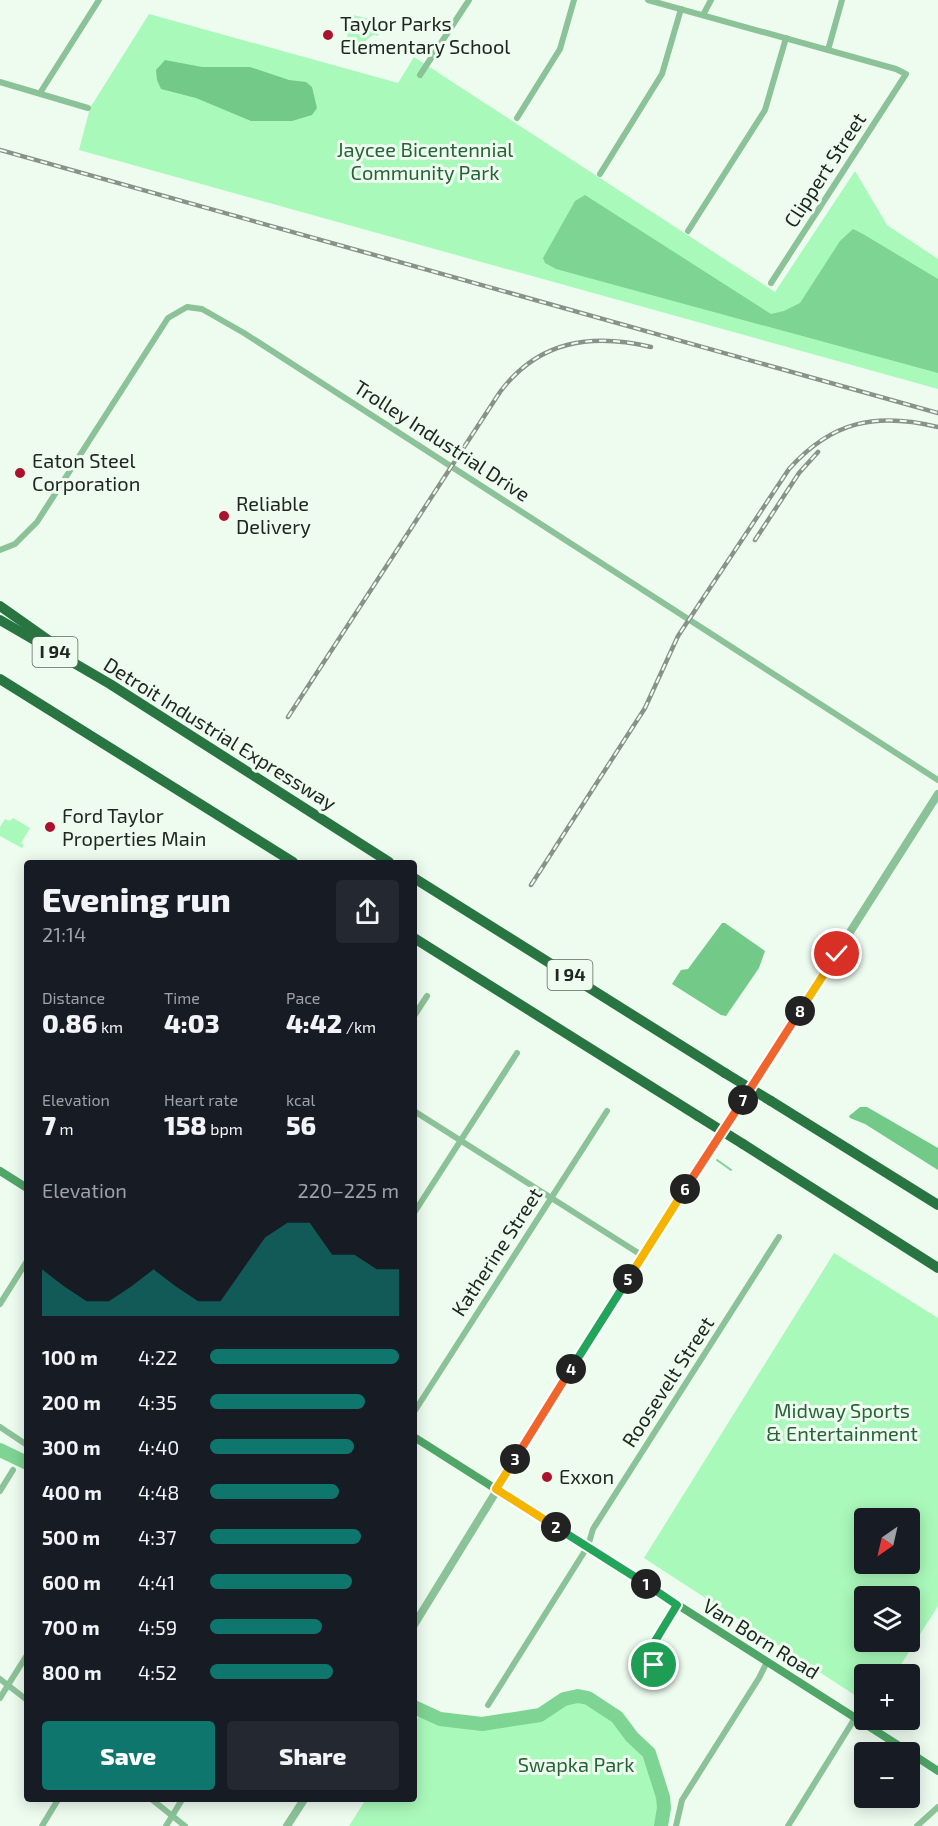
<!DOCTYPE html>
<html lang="en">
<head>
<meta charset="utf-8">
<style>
  body { margin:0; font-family:"Exo 2",sans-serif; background:#242831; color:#f1f3f6; height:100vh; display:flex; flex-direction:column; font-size:22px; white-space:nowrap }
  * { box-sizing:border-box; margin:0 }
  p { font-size:20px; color:#9ea1a6 }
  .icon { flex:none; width:33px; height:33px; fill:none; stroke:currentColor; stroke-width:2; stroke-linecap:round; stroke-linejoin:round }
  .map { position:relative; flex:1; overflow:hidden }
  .details { position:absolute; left:24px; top:860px; width:393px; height:942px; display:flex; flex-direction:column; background:#171b24; border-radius:6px; box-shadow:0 3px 15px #0003 }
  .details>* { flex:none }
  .needle { width:39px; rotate:214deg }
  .buttons { position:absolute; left:854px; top:1508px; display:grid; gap:12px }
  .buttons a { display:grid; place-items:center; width:66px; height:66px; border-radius:6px; background:#171b24; box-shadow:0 3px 15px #0003; font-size:30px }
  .pin { position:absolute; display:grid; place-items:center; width:51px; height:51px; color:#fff; margin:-26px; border:3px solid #fff; border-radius:50%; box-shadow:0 2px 6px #0007 }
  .km { position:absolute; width:30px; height:30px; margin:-15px; border-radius:50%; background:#222; color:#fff; font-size:16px; line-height:30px; text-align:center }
  .round { display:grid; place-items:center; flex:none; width:63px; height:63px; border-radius:6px; background:#242831 }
  .overview { display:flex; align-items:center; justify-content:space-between; height:102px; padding:0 18px }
  h1 { font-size:33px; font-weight:800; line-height:45px }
  .figures { display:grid; grid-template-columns:repeat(3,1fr); gap:9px; height:102px; padding:6px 18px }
  .figures div { display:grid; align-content:center }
  .figures b { font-size:26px; font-weight:800 }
  .figures small { font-size:16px; font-weight:400 }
  .figures p { font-size:16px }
  .chart { height:168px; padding:12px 18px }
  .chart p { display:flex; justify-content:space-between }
  .chart svg { width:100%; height:108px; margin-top:6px; fill:#0f766e; opacity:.7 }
  .button { display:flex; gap:12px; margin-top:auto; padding:12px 18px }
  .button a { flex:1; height:69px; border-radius:6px; background:#0f766e; color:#fff; font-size:24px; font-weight:800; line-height:69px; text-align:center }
  .button a+a { background:#242831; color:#f1f3f6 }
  ul { padding:0 18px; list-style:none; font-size:20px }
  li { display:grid; grid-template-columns:96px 72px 1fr; align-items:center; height:45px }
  li i { height:15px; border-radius:8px; background:#0f766e }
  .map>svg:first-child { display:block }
  .green { fill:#a9f9ba; fill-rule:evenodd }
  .forest { fill:#72c988 }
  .water { fill:#7ed493 }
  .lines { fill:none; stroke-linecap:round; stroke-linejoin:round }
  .stream { stroke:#7ed493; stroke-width:2 }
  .river { stroke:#7ed493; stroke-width:14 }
  .minor { stroke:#8cc297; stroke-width:6 }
  .tertiary { stroke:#8cc297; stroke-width:8 }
  .secondary { stroke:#4fa667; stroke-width:8 }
  .motorway { stroke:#297541; stroke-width:10 }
  .rail-casing { stroke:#889289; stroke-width:4.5 }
  .rail { stroke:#eefcf0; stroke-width:2; stroke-dasharray:7; stroke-linecap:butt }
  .motorway-bridge { stroke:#297541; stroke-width:10 }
  .split-1-casing { stroke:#fff; stroke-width:12 }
  .split-2-casing { stroke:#fff; stroke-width:12 }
  .split-3-casing { stroke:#fff; stroke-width:12 }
  .split-4-casing { stroke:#fff; stroke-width:12 }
  .split-5-casing { stroke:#fff; stroke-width:12 }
  .split-6-casing { stroke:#fff; stroke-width:12 }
  .split-7-casing { stroke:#fff; stroke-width:12 }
  .split-8-casing { stroke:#fff; stroke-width:12 }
  .split-9-casing { stroke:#fff; stroke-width:12 }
  .split-1 { stroke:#22a559; stroke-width:8 }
  .split-2 { stroke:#22a559; stroke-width:8 }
  .split-3 { stroke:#f5b400; stroke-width:8 }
  .split-4 { stroke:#f0652b; stroke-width:8 }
  .split-5 { stroke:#22a559; stroke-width:8 }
  .split-6 { stroke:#f5b400; stroke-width:8 }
  .split-7 { stroke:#f0652b; stroke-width:8 }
  .split-8 { stroke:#f0652b; stroke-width:8 }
  .split-9 { stroke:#f5b400; stroke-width:8 }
  .poi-dot { fill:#a9132b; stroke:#eefcf0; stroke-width:2 }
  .labels { text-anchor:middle; stroke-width:6; stroke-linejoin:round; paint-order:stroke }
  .shield { fill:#eefcf0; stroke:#5e665f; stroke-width:1.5 }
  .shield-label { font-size:18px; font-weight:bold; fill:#202621 }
  .poi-label { font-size:20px; fill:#202621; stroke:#eefcf0; text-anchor:start }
  .park-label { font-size:20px; fill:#276338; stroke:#eefcf0 }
  .street-label { font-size:20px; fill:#202621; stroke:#eefcf0 }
</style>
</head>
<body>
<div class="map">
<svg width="938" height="1826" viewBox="0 0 938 1826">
  <rect width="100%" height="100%" fill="#eefcf0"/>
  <!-- green -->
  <g class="green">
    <path d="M149,14L398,83L414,57L775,292L855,171L887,225L938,259V389L79,150L90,108Z"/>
    <path d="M349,14L381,22L378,36L373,35L360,45L347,39L348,30L346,25Z"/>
    <path d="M13,818L30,828L21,843L24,845L22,848L0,836V827L5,819L10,821Z"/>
    <path d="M834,1253L938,1318V1606L895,1674H864V1701L644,1558ZM864,1518H909V1563H864ZM864,1596H909V1641H864Z"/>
    <path d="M578,1696L588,1698L617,1717L632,1737L649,1753L663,1797L664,1808L661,1826H349L366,1799L414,1798V1724L422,1711L441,1719L482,1724L540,1715L564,1699Z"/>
  </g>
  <!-- forest -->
  <g class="forest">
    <path d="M165,60L202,67H250L289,80L306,82L312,87L317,108L312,115L292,121H251L196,98L161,89L157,80L156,70Z"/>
    <path d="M722,923H725L765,951L759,968L726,1016L721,1015L672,984L681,970L688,969Z"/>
    <path d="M860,1107H867L938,1148V1170L865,1124L850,1118L849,1116Z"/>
  </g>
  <!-- water -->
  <path class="water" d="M585,195L771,314L784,311L800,303L840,241L853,229L863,234L938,279V373L556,269L545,263L543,258L575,201Z"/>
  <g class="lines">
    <!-- stream -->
    <path class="stream" d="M717,1160L731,1170"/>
    <!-- river -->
    <g class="river">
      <path d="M0,1450L27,1463"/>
      <path d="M414,1707L440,1719L482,1724L540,1715L564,1699L578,1696L588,1698L617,1717L632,1737L649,1753L663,1797L664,1808L661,1826"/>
    </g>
    <!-- minor -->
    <g class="minor">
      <path d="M648,0L896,69L906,74L771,283"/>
      <path d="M703,15L711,0"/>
      <path d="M828,50L842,0"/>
      <path d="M420,75L469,0"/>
      <path d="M0,82L88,108"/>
      <path d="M40,93L99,0"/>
      <path d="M517,118L560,49L574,0"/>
      <path d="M600,174L662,74L681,9"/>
      <path d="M688,231L765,110L786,38"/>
      <path d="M0,550L15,544L37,522L168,318L187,307L202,309L244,333L938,780"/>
      <path d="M414,1016L427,996"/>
      <path d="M414,1111L643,1256"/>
      <path d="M414,1213L517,1053"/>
      <path d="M0,1304L27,1261"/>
      <path d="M414,1412L607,1111"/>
      <path d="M0,1427L27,1445"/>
      <path d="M0,1491L13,1470"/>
      <path d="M649,1651L654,1669L648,1676L640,1677L633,1671V1663L649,1651L677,1605"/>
      <path d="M0,1679L27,1700"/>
      <path d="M0,1698L27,1655"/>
      <path d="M488,1705L588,1546L593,1529L779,1237"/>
      <path d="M150,1798L185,1826"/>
      <path d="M42,1826L59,1798"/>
      <path d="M166,1826L183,1798"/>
      <path d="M676,1826L682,1800L759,1678L767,1662"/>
      <path d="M788,1826L855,1718"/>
      <path d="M917,1826L938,1807"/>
    </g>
    <!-- tertiary -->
    <g class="tertiary">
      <path d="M414,1625L566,1378L938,794"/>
      <path d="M287,1826L305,1798"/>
    </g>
    <!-- secondary -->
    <g class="secondary">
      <path d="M0,1171L27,1188"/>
      <path d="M414,1437L909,1752"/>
      <path d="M909,1752L938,1771"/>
    </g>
    <!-- motorway -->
    <g class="motorway">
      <path d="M0,606L61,649"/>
      <path d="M0,620L110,684L389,862"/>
      <path d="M0,679L293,862"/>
      <path d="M414,878L725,1073"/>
      <path d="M414,938L698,1116"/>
      <path d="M771,1101L938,1205"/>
      <path d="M743,1144L938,1268"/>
    </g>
    <!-- rail casing -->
    <g class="rail-casing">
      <g id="rail">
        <path d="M0,150L938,413"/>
        <path d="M755,540L799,473L818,452"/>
        <path d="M288,717L500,392C539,340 592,333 651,347"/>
        <path d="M531,885L645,708L678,636L789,469C832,421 876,412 938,427"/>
      </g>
    </g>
    <!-- rail -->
    <use href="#rail" class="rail"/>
    <!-- motorway-bridge -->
    <g class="motorway-bridge">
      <path d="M725,1073L771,1101"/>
      <path d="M698,1116L743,1144"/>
    </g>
  </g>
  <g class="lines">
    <!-- split-1 casing -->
    <g class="split-1-casing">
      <path id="split-1" d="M646,1584L677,1605L649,1651L654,1665"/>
    </g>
    <!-- split-2 casing -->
    <g class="split-2-casing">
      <path id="split-2" d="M556,1527L646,1584"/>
    </g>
    <!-- split-3 casing -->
    <g class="split-3-casing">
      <path id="split-3" d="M515,1459L496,1489L556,1527"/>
    </g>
    <!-- split-4 casing -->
    <g class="split-4-casing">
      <path id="split-4" d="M515,1459L571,1369"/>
    </g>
    <!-- split-5 casing -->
    <g class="split-5-casing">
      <path id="split-5" d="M571,1369L628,1279"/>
    </g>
    <!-- split-6 casing -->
    <g class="split-6-casing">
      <path id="split-6" d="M628,1279L685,1189"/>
    </g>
    <!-- split-7 casing -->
    <g class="split-7-casing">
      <path id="split-7" d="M685,1189L743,1100"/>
    </g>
    <!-- split-8 casing -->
    <g class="split-8-casing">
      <path id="split-8" d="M743,1100L800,1011"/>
    </g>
    <!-- split-9 casing -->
    <g class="split-9-casing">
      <path id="split-9" d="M800,1011L837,954"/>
    </g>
    <!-- split-1 -->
    <use href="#split-1" class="split-1"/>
    <!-- split-2 -->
    <use href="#split-2" class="split-2"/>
    <!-- split-3 -->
    <use href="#split-3" class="split-3"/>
    <!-- split-4 -->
    <use href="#split-4" class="split-4"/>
    <!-- split-5 -->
    <use href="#split-5" class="split-5"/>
    <!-- split-6 -->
    <use href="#split-6" class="split-6"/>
    <!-- split-7 -->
    <use href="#split-7" class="split-7"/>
    <!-- split-8 -->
    <use href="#split-8" class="split-8"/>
    <!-- split-9 -->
    <use href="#split-9" class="split-9"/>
  </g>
  <!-- markers -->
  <g class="poi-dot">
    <circle cx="328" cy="35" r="6"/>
    <circle cx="20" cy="473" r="6"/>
    <circle cx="224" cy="516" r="6"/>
    <circle cx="50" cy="827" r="6"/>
    <circle cx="547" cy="1477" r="6"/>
  </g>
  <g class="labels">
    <!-- shield labels -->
    <g class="shield">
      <rect x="32.5" y="637" width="45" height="30" rx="4.5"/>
      <rect x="547.5" y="960" width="45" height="30" rx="4.5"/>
    </g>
    <g class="shield-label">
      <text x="55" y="658">I 94</text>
      <text x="570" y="981">I 94</text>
    </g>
    <!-- poi labels -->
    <g class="poi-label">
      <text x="340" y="31">Taylor Parks<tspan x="340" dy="23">Elementary School</tspan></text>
      <text x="32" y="468">Eaton Steel<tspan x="32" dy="23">Corporation</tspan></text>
      <text x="236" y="511">Reliable<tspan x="236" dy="23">Delivery</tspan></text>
      <text x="62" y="823">Ford Taylor<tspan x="62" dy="23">Properties Main</tspan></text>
      <text x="559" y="1484">Exxon</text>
    </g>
    <!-- park labels -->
    <g class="park-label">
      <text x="425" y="157">Jaycee Bicentennial<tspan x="425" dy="23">Community Park</tspan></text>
      <text x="842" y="1418">Midway Sports<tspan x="842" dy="23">&amp; Entertainment</tspan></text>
      <text x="576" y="1772">Swapka Park</text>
    </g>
    <!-- street labels -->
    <g class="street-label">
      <text transform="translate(825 170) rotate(-57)" y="7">Clippert Street</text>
      <text transform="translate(442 441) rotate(33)" y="7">Trolley Industrial Drive</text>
      <text transform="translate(220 734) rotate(32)" y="7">Detroit Industrial Expressway</text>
      <text transform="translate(497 1252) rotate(-57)" y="7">Katherine Street</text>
      <text transform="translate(668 1382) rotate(-57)" y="7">Roosevelt Street</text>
      <text transform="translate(761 1639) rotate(32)" y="7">Van Born Road</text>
    </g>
  </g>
</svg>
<div class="buttons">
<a><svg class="needle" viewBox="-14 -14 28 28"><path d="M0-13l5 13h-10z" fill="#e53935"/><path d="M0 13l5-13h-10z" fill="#9ea1a6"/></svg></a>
<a><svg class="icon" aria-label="layers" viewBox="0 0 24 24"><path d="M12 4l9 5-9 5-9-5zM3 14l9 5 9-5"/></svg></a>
<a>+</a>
<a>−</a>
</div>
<div class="pin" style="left:654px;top:1665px;background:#1e9e55"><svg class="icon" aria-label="arrive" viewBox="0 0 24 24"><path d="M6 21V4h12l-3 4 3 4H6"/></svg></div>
<div class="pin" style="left:837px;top:954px;background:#d93025"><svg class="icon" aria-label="check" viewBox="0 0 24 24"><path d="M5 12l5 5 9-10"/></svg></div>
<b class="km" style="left:646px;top:1584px">1</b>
<b class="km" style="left:556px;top:1527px">2</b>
<b class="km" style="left:515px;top:1459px">3</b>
<b class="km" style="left:571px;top:1369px">4</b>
<b class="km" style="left:628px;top:1279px">5</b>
<b class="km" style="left:685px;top:1189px">6</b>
<b class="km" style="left:743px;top:1100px">7</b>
<b class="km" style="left:800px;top:1011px">8</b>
<section class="details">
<div class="overview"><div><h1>Evening run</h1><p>21:14</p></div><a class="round"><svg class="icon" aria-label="share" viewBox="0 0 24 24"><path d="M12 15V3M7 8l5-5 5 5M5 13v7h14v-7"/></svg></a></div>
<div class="figures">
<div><p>Distance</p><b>0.86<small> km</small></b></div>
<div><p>Time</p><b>4:03</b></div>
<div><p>Pace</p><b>4:42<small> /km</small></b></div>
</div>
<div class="figures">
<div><p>Elevation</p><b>7<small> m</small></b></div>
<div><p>Heart rate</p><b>158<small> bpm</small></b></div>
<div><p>kcal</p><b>56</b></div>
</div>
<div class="chart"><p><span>Elevation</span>220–225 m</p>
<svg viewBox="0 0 160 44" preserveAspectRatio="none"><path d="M0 44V25L10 32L20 38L30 38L40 32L50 25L60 32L70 38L80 38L90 25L100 12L110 6L120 6L130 19L140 19L150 25L160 25V44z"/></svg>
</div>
<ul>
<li><b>100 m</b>4:22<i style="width:100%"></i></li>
<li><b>200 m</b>4:35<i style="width:82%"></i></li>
<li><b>300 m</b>4:40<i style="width:76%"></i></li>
<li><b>400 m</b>4:48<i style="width:68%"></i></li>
<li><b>500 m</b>4:37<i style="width:80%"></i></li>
<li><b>600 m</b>4:41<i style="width:75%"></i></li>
<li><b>700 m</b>4:59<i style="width:59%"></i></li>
<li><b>800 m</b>4:52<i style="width:65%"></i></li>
</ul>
<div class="button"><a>Save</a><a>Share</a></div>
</section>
</div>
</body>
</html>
